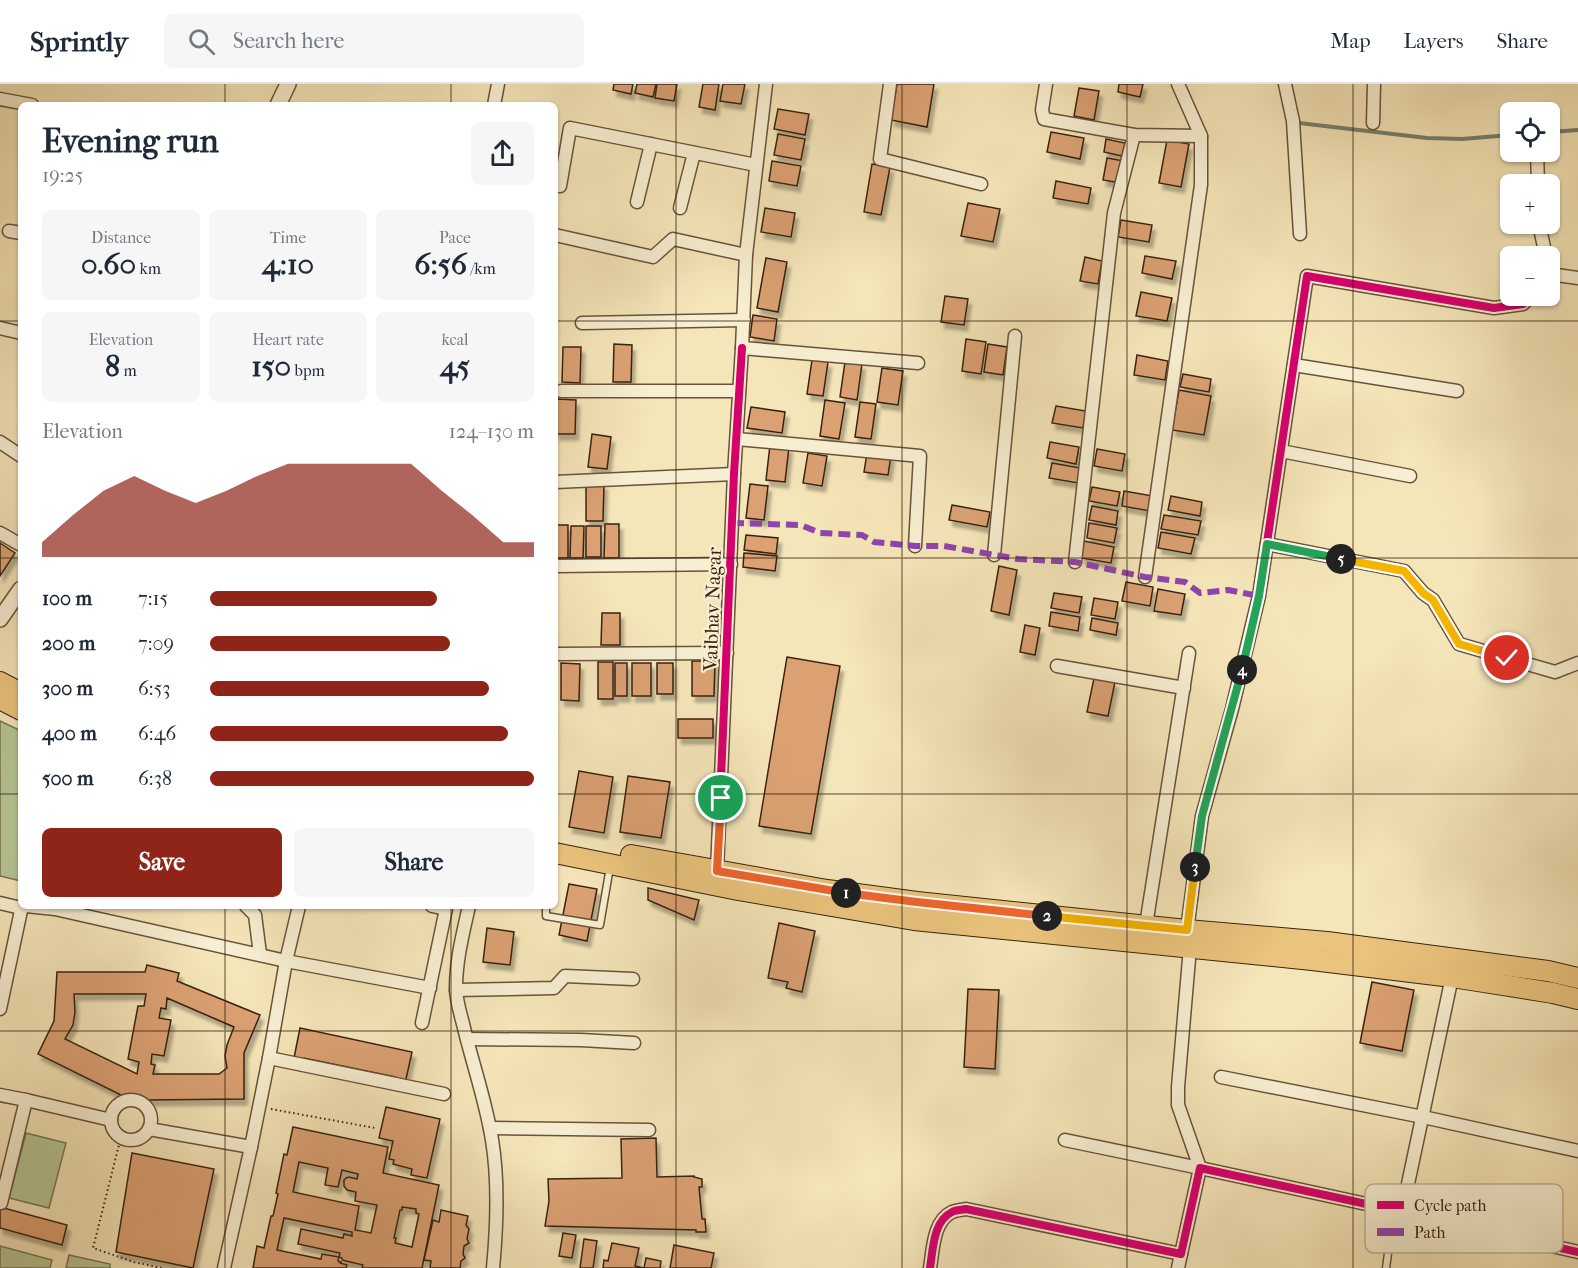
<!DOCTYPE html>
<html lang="en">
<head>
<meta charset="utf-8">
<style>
  body { margin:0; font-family:"IM FELL French Canon",serif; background:#f6f6f7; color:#1f2937; height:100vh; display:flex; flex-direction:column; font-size:22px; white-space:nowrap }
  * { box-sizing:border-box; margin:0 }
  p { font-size:20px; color:#747a83 }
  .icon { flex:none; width:33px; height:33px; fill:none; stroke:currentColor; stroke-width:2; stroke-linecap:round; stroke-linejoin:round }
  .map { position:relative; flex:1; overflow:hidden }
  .panel { position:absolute; left:18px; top:18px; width:540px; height:807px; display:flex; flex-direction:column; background:#fff; border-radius:9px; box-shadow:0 2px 4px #0004 }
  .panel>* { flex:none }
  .buttons { position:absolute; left:1500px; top:18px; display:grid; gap:12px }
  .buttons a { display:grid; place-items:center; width:60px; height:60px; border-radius:9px; background:#fff; box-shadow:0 2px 4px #0004; font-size:30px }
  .pin { position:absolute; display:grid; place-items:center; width:51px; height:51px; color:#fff; margin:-26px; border:3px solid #fff; border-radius:50%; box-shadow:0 2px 6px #0007 }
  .km { position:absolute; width:30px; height:30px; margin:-15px; border-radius:50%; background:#222; color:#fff; font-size:16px; line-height:30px; text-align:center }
  .round { display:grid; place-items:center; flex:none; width:63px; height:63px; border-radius:9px; background:#f6f6f7 }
  .head { display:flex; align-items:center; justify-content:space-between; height:102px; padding:0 24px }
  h1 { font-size:33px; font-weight:700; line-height:45px }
  .stats { display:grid; grid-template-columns:repeat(3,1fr); gap:9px; height:102px; padding:6px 24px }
  .stats div { display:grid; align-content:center; border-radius:9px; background:#f6f6f7; text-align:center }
  .stats b { font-size:30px; font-weight:700 }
  .stats small { font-size:16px; font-weight:400 }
  .stats p { font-size:16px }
  .chart { height:168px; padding:12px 24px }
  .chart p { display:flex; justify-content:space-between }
  .chart svg { width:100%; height:108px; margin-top:6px; fill:#8f2418; opacity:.7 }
  .cta { display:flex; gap:12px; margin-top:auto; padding:12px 24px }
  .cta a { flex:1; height:69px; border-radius:9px; background:#8f2418; color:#fff; font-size:24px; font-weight:700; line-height:69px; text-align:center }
  .cta a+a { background:#f6f6f7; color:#1f2937 }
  ul { padding:0 24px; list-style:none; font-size:20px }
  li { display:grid; grid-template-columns:96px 72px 1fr; align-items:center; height:45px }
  li i { height:15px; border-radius:8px; background:#8f2418 }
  header { display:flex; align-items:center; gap:36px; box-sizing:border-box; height:84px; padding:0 30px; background:#fff; border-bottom:2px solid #e0e1e3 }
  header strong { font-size:28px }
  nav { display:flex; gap:33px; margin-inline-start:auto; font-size:21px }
  .search { width:420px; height:54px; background:#f6f6f7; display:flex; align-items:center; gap:15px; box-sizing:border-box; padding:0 21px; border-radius:9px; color:#747a83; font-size:22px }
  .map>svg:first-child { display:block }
  .green { fill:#b6c694; stroke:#787452; stroke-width:1.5 }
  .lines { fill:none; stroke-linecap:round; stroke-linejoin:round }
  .stream { stroke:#75816d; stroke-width:4 }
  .building { fill:#dba173; stroke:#392210; stroke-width:1.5; fill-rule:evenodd; filter:url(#shadow) }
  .service-casing { stroke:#68533a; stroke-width:9 }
  .minor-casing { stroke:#68533a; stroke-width:15 }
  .tertiary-casing { stroke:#68533a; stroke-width:18 }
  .primary-casing { stroke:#392210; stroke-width:22 }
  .path { stroke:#392210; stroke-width:2; stroke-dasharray:1.5 3; stroke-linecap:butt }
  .service { stroke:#f8efd2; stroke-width:6 }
  .minor { stroke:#f8efd2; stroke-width:12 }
  .tertiary { stroke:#f8efd2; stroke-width:15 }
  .primary { stroke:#eac37c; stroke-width:20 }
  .quiet { stroke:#8e44ad; stroke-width:6; stroke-dasharray:12 6; stroke-linecap:butt }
  .cycleway-casing { stroke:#f8efd2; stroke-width:11 }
  .cycleway { stroke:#d6006c; stroke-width:8 }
  .split-1-casing { stroke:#fff; stroke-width:12 }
  .split-2-casing { stroke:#fff; stroke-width:12 }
  .split-3-casing { stroke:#fff; stroke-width:12 }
  .split-4-casing { stroke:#fff; stroke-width:12 }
  .split-5-casing { stroke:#fff; stroke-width:12 }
  .split-6-casing { stroke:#fff; stroke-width:12 }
  .split-1 { stroke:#f0652b; stroke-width:8 }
  .split-2 { stroke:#f0652b; stroke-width:8 }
  .split-3 { stroke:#f5b400; stroke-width:8 }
  .split-4 { stroke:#22a559; stroke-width:8 }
  .split-5 { stroke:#22a559; stroke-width:8 }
  .split-6 { stroke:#f5b400; stroke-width:8 }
  .grid { fill:none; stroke:#392210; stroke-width:1.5; stroke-opacity:0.55 }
  .labels { text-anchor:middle; stroke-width:4.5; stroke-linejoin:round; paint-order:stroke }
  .street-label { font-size:20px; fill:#392210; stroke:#f8efd2 }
  .key { fill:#f8efd2; stroke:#bfb298; stroke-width:1.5 }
  .key-label { font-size:16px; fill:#392210 }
</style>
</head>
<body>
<header>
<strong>Sprintly</strong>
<div class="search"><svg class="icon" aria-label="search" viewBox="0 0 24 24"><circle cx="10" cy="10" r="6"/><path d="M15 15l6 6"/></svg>Search here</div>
<nav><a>Map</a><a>Layers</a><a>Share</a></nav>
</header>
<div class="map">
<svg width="1578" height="1184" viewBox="0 0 1578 1184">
  <defs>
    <filter id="shadow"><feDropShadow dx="3.5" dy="6" stdDeviation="1.5" flood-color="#0004"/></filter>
  </defs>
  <rect width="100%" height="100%" fill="#f5e6b9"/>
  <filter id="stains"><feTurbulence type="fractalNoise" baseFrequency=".00333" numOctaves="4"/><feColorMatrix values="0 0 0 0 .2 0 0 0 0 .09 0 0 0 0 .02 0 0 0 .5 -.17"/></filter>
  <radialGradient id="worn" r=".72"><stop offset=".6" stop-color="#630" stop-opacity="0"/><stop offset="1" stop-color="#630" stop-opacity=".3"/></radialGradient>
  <!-- green -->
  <g class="green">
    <path d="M0,637L21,647V797L0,792Z"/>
    <path d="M26,1049L66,1059L49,1124L9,1114Z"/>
    <path d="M0,1162L52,1176L50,1184H0Z"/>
    <path d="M69,1171L110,1180V1184H66Z"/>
  </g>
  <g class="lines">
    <!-- stream -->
    <g class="stream">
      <path d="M1299,39L1427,54L1462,55L1510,51"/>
      <path d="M1550,48L1578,46"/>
    </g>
  </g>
  <!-- building -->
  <g class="building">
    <path d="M614,0H633L631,10L613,6Z"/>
    <path d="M637,0H656L653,13L635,9Z"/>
    <path d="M657,0H677L674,17L655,14Z"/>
    <path d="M703,0H719L715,26L699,23Z"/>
    <path d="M723,0H745L741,20L720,17Z"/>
    <path d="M897,0H934L927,43L891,36Z"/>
    <path d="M1119,0H1143L1140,13L1118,8Z"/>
    <path d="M1079,4L1099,7L1094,36L1074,32Z"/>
    <path d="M778,25L809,30L805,51L774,45Z"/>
    <path d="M1051,48L1084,54L1080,75L1047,68Z"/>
    <path d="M778,50L805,55L801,76L774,71Z"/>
    <path d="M1106,55L1125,59L1122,72L1104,68Z"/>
    <path d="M1167,56L1189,60L1181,103L1159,99Z"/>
    <path d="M1107,74L1124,77L1120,99L1103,96Z"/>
    <path d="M772,77L801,82L797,102L769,97Z"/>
    <path d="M872,80L890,83L881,131L864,128Z"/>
    <path d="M1056,97L1091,104L1088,120L1053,114Z"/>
    <path d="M968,119L1000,125L993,158L961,152Z"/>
    <path d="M765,124L795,129L791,153L761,148Z"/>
    <path d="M1121,136L1152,141L1149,158L1118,153Z"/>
    <path d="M1145,172L1176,177L1172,195L1142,189Z"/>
    <path d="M1085,173L1102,177L1098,200L1080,197Z"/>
    <path d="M766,174L787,178L778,228L757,224Z"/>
    <path d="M1141,208L1172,214L1167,237L1136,232Z"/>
    <path d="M945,212L968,215L964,241L941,238Z"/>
    <path d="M753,231L777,235L774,257L750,253Z"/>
    <path d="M966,255L986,258L981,290L962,287Z"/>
    <path d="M614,260L632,261L631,298H613Z"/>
    <path d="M988,260L1007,263L1003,291L984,288Z"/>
    <path d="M563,263H581L580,299L562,298Z"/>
    <path d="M1137,271L1168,277L1165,296L1134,291Z"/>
    <path d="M812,276L828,278L823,312L807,310Z"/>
    <path d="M845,278L862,280L857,316L840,313Z"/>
    <path d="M882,284L903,287L898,321L877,318Z"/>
    <path d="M1183,290L1211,295L1209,308L1180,303Z"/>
    <path d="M1179,306L1211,312L1204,351L1172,346Z"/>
    <path d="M557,315L576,316L575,350H556Z"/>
    <path d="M825,316L845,319L839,355L820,352Z"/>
    <path d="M860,318L876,320L871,355L855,353Z"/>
    <path d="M1056,322L1086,327L1083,344L1052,339Z"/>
    <path d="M751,323L785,328L782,349L747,344Z"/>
    <path d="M592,350L611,353L607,385L588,383Z"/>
    <path d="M1050,358L1079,363L1076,380L1047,374Z"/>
    <path d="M770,361L789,363L785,398L766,396Z"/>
    <path d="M1097,365L1125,370L1122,387L1094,382Z"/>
    <path d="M808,369L827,372L822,402L803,399Z"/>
    <path d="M867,369L891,372L888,391L864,388Z"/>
    <path d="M1052,379L1080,384L1078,399L1049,394Z"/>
    <path d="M586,400H604L603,437H586Z"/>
    <path d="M750,400L768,402L764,436L746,434Z"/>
    <path d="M1092,403L1120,408L1117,422L1089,417Z"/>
    <path d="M1124,407L1153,412L1150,427L1122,422Z"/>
    <path d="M1171,412L1202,418L1200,432L1168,426Z"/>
    <path d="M952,421L990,428L987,443L949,436Z"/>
    <path d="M1092,422L1118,427L1116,441L1089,436Z"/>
    <path d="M1164,431L1201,437L1198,451L1161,445Z"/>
    <path d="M1089,439L1117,444L1114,459L1087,454Z"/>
    <path d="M605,440H619V474H604Z"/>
    <rect x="555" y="441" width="13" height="33"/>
    <path d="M571,442H584L583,474H570Z"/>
    <rect x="586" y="442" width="15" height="31"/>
    <path d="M1161,448L1195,454L1191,470L1158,464Z"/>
    <path d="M746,451L778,454L776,470L744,466Z"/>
    <path d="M1084,457L1114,463L1111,479L1081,474Z"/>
    <path d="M0,459L15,469L0,492Z"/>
    <path d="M744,469L777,472L775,487L743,483Z"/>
    <path d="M999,482L1017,486L1009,531L991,527Z"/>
    <path d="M1126,498L1153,503L1150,522L1122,517Z"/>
    <path d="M1158,505L1185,510L1181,531L1154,527Z"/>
    <path d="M1054,509L1082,513L1079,529L1051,524Z"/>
    <path d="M1094,514L1118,518L1115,535L1091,531Z"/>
    <path d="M1051,528L1080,533L1078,547L1049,542Z"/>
    <path d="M602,529H620V561H601Z"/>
    <path d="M1092,534L1118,539L1116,551L1090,546Z"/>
    <path d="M1025,541L1040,544L1035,571L1020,568Z"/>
    <path d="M787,573L840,582L811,750L759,742Z"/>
    <path d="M692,577H715L714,612H692Z"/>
    <rect x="598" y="578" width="15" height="37"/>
    <path d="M561,579L580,580L579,617L561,616Z"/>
    <rect x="615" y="579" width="12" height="33"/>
    <rect x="632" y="579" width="19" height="33"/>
    <rect x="657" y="579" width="16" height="31"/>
    <path d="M1094,594L1115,598L1108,632L1087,628Z"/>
    <rect x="678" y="635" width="35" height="19"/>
    <path d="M579,687L613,693L604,749L569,743Z"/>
    <path d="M628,692L670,698L661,754L620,748Z"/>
    <path d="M569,800L597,805L587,857L559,851Z"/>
    <path d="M648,804L699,816L694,836L648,816Z"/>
    <path d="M779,839L815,847L802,908L786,904L788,898L768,894Z"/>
    <path d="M487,844L514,848L510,881L483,878Z"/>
    <path d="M147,881L179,889L177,897L260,931L244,969V1015L148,1016L125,1013L38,970L54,937L57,888H145ZM74,910H146L144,922H138L128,975L139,978L137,990L65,955L73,941L75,928ZM167,914L234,943L227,961L225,972L227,984L219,990H153L155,981L151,980L152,970L164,972L171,936L159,934L161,924L166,925Z"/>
    <path d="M1372,898L1414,906L1402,967L1360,959Z"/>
    <path d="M968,905L999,906L995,985L964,983Z"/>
    <path d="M300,944L412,968L406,995L404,997L396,995L395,993L304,974L303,976L294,974Z"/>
    <path d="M386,1023L440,1035L427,1094L411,1091L412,1085L393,1080L394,1076L389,1075L393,1057L379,1054Z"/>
    <path d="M293,1043L388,1063L383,1089L439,1101L422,1184H362L363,1181L342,1176V1174L339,1173L340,1169L298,1160L301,1145L343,1154L344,1150L352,1152V1148L284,1134L277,1166L321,1175L322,1170L339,1173L338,1177L341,1178L340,1179L347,1181L346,1184H253L257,1162L264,1164L271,1132H273L278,1110L276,1109L284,1070L287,1071ZM299,1078L328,1084L325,1101L338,1103L342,1086L358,1090L357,1095L349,1093L346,1094L344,1096V1102L347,1106L356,1108L355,1117L377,1121L371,1149L355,1146L359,1122L293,1108ZM402,1123L416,1125V1129L419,1130L412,1163L395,1159L396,1154H394L400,1126H402Z"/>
    <path d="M656,1054L657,1093L694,1092V1093L702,1095V1103H699L702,1135H705L706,1148H696V1146L545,1142L549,1117L548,1095L622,1094L621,1055Z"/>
    <path d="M132,1069L214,1085L193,1184L116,1168Z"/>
    <path d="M0,1123L67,1141L62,1161L0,1144Z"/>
    <path d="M441,1126L468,1132L466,1141L469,1145L467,1155L469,1159L464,1162L463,1170L465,1174L461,1177L460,1184H430L431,1177L424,1176L433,1136L439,1138Z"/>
    <path d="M563,1149L576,1151L572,1174L559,1172Z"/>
    <path d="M584,1155L597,1157L593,1184H580Z"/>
    <path d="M612,1159L639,1164L635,1182L644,1184L646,1174L661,1177L660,1184H603L604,1176L608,1177Z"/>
    <path d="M674,1161L714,1169L711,1184H670Z"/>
  </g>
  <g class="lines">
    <!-- service casing -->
    <g class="service-casing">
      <g id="service">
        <path d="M546,822V832L600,841L610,783"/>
        <path d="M1386,1184L1394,1126"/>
      </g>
    </g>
    <!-- minor casing -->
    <g class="minor-casing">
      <g id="minor">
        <path d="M766,0L746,171L742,264L918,279"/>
        <path d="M890,0L880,75L981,100"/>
        <path d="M1046,0L1042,26L1044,35L1134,51L1201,52"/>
        <path d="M1285,0L1293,37L1300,150"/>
        <path d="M0,15L32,21"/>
        <path d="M494,21L498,0"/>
        <path d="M1373,39L1374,0"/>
        <path d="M1537,68L1538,100"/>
        <path d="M560,102L570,44L756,81"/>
        <path d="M637,118L651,60"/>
        <path d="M680,124L694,69"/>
        <path d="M1539,140L1546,172"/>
        <path d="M9,147L21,149"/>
        <path d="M555,151L653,173L673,155L746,171"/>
        <path d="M1550,190L1578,194"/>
        <path d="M582,239L744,236"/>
        <path d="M0,244L21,249"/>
        <path d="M1294,281L1457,307"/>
        <path d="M561,307H739"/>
        <path d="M737,355L920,372L915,462"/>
        <path d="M0,358L21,372"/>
        <path d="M1281,367L1410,392"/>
        <path d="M555,398L734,390"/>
        <path d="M0,449L21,461"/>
        <path d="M1267,460L1404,487L1423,509L1433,516L1459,560L1555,588L1578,579"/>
        <path d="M994,471L1015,252"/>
        <path d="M1075,478L1114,129L1134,51"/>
        <path d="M555,482L731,480"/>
        <path d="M1145,493L1201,101V52L1178,0"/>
        <path d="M555,570L727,569"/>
        <path d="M1057,582L1184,604"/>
        <path d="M717,787L734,390L742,264"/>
        <path d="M0,819L21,824"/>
        <path d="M26,822L55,825L286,877L430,904"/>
        <path d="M246,822L255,831L260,870"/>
        <path d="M469,822C463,849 456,876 456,904C456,917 461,931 464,944C473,981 486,1018 492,1056C499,1098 497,1142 493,1184"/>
        <path d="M1146,841L1189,569"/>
        <path d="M1187,846L1202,732L1232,625L1259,512L1307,192L1494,224L1523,220L1531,212"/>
        <path d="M456,906L554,904L565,892L633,895"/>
        <path d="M0,925L22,822"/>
        <path d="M422,939L446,825L432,822"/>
        <path d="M467,955L581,956L634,959"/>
        <path d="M269,974L444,1010"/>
        <path d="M1221,993L1423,1033L1578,1067"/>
        <path d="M0,1011L26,1016L1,1119"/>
        <path d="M26,1016L111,1036"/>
        <circle cx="131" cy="1036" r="20"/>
        <path d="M490,1044L649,1046"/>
        <path d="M149,1045L251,1063L224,1184"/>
        <path d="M1065,1056L1200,1084L1178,1021V1003L1190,863"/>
        <path d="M251,1063L269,974L286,877L299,822"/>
        <path d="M1402,1128L1452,893"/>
        <path d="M930,1184C933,1166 933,1137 952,1128C956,1126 962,1126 966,1125L1181,1170L1200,1084L1394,1126L1578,1168"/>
        <path d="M1178,1184L1181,1170"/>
      </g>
    </g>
    <!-- tertiary casing -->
    <g class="tertiary-casing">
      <g id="tertiary">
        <path d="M278,21L288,0"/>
        <path d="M0,535L21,505"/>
      </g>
    </g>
    <!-- primary casing -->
    <g class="primary-casing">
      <g id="primary">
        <path d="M0,598L21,609"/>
        <path d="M0,615L21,626"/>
        <path d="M555,769L738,806L914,836L1312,876L1452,893L1553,909L1578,915"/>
        <path d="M631,771L827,806L917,818L1187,846L1327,858L1548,887L1578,894"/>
      </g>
    </g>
    <!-- path -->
    <g class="path">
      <path d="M271,1025L375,1044"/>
      <path d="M121,1053L93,1164L134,1178L162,1184"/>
      <path d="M128,1061L136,1060L143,1057"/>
    </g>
    <!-- service -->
    <use href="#service" class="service"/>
    <!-- minor -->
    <use href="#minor" class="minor"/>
    <!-- tertiary -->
    <use href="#tertiary" class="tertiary"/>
    <!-- primary -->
    <use href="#primary" class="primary"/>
    <!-- quiet -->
    <path class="quiet" d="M732,439L801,441L820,449L862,451L874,458L915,462H944L1018,475L1075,478L1145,493L1185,498L1200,509L1228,506L1259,512"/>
    <!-- cycleway casing -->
    <g class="cycleway-casing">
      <g id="cycleway">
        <path d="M717,787L734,390L742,264"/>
        <path d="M1187,846L1202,732L1232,625L1259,512L1307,192L1494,224L1523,220L1531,212"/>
        <path d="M930,1184C933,1166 933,1137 952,1128C956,1126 962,1126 966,1125L1181,1170L1200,1084L1394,1126L1578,1168"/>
      </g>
    </g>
    <!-- cycleway -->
    <use href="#cycleway" class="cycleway"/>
  </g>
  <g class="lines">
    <!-- split-1 casing -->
    <g class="split-1-casing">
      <path id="split-1" d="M721,714L717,787L846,809"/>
    </g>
    <!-- split-2 casing -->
    <g class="split-2-casing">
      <path id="split-2" d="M846,809L917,818L1047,832"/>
    </g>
    <!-- split-3 casing -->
    <g class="split-3-casing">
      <path id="split-3" d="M1047,832L1187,846L1195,783"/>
    </g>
    <!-- split-4 casing -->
    <g class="split-4-casing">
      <path id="split-4" d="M1195,783L1202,732L1242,586"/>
    </g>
    <!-- split-5 casing -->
    <g class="split-5-casing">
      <path id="split-5" d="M1242,586L1259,512L1267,460L1341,475"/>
    </g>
    <!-- split-6 casing -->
    <g class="split-6-casing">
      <path id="split-6" d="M1341,475L1404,487L1423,509L1433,516L1459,560L1507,574"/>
    </g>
    <!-- split-1 -->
    <use href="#split-1" class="split-1"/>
    <!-- split-2 -->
    <use href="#split-2" class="split-2"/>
    <!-- split-3 -->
    <use href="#split-3" class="split-3"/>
    <!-- split-4 -->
    <use href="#split-4" class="split-4"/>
    <!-- split-5 -->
    <use href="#split-5" class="split-5"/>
    <!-- split-6 -->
    <use href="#split-6" class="split-6"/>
  </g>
  <!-- grid -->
  <path class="grid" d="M225,0V21M451,0V21M676,0V1184M902,0V1184M1127,0V1184M1353,0V1184M0,237H21M555,237H1578M0,474H21M555,474H1578M0,710H21M555,710H1578M225,822V1184M451,822V1184M0,947H1578"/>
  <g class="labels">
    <!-- street labels -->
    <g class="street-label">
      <text transform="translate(712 525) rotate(-88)" y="7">Vaibhav Nagar</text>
    </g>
  </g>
  <!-- legend -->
  <rect x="1365" y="1100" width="198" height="69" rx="9" class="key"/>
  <rect x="1377" y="1117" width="27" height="8" fill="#d6006c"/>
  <rect x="1377" y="1144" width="27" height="8" fill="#8e44ad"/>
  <g class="key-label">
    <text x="1414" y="1127">Cycle path</text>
    <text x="1414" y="1154">Path</text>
  </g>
  <rect width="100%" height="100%" filter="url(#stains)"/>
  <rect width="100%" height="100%" fill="url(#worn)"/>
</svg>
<div class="buttons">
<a><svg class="icon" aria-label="locate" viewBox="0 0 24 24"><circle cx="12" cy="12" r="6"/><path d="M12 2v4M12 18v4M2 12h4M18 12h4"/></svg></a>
<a>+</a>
<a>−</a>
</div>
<div class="pin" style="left:721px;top:714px;background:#1e9e55"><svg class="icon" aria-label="arrive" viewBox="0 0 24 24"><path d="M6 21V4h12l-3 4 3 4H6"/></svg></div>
<div class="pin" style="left:1507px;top:574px;background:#d93025"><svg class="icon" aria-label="check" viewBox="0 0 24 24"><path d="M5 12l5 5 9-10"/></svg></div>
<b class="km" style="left:846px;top:809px">1</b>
<b class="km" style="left:1047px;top:832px">2</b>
<b class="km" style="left:1195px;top:783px">3</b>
<b class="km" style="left:1242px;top:586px">4</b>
<b class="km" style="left:1341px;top:475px">5</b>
<section class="panel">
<div class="head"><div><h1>Evening run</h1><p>19:25</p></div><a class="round"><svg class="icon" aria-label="share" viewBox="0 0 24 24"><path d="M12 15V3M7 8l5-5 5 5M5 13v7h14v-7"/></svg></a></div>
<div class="stats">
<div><p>Distance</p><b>0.60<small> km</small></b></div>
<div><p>Time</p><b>4:10</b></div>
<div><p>Pace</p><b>6:56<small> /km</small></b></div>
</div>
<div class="stats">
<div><p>Elevation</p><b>8<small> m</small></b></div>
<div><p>Heart rate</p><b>150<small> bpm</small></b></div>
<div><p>kcal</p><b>45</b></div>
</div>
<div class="chart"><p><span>Elevation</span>124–130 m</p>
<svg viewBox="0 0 160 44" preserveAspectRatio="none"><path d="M0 44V38L10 27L20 17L30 11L40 17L50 22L60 17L70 11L80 6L90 6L100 6L110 6L120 6L130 17L140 27L150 38L160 38V44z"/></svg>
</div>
<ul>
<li><b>100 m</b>7:15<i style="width:70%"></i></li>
<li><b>200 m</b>7:09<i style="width:74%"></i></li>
<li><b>300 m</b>6:53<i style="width:86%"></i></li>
<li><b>400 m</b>6:46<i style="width:92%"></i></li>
<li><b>500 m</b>6:38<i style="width:100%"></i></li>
</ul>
<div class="cta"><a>Save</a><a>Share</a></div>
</section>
</div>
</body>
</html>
